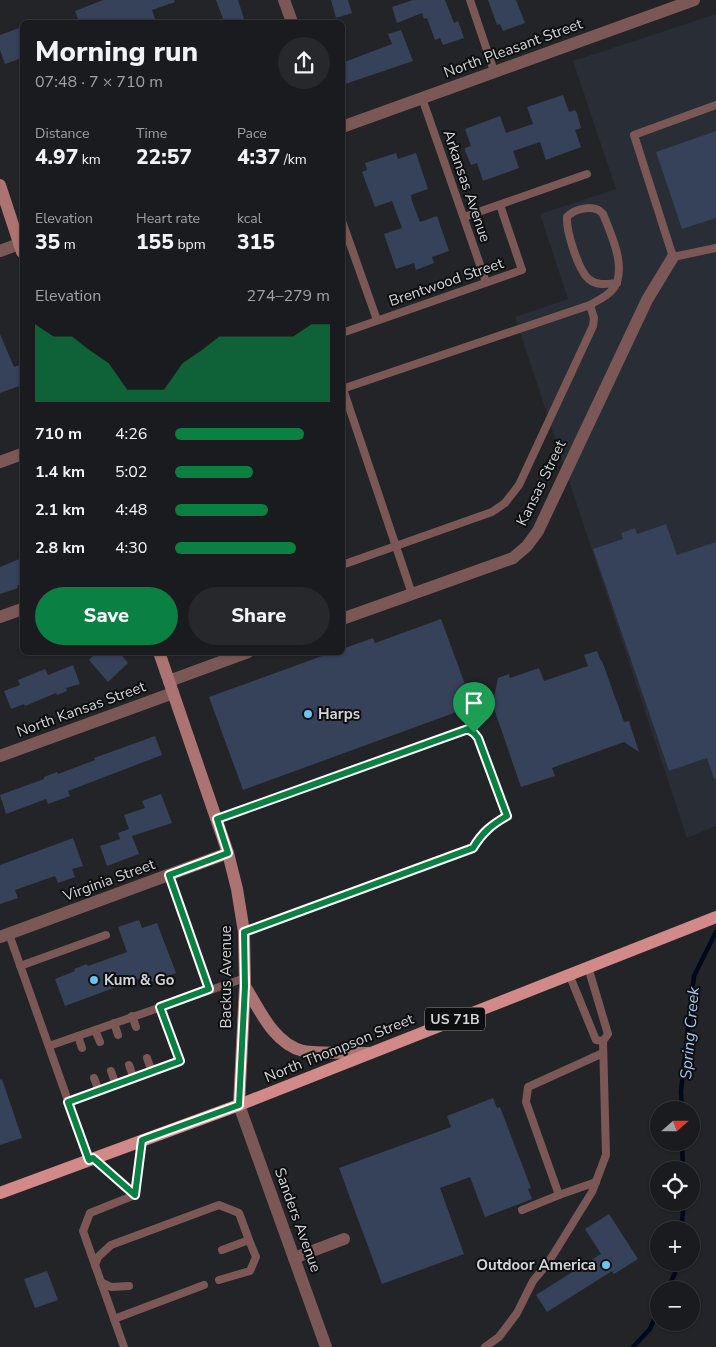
<!DOCTYPE html>
<html lang="en">
<head>
<meta charset="utf-8">
<style>
  body { margin:0; font-family:"Nunito Sans",sans-serif; background:#27282b; color:#f1f3f6; height:100vh; display:flex; flex-direction:column; font-size:19px; white-space:nowrap }
  * { box-sizing:border-box; margin:0 }
  p { font-size:16px; color:#9fa1a4 }
  .icon { flex:none; width:28px; height:28px; fill:none; stroke:currentColor; stroke-width:2; stroke-linecap:round; stroke-linejoin:round }
  .map { position:relative; flex:1; overflow:hidden }
  .drawer { position:absolute; left:20px; top:20px; width:325px; height:635px; display:flex; flex-direction:column; background:#1a1b1e; border-radius:8px; box-shadow:0 1px 4px #0004,0 0 0 1px #38393c }
  .drawer>* { flex:none }
  .needle { width:32px; rotate:69deg }
  .tools { position:absolute; left:650px; top:1101px; display:grid; gap:10px }
  .tools a { display:grid; place-items:center; width:50px; height:50px; border-radius:50%; background:#1a1b1e; box-shadow:0 1px 4px #0004,0 0 0 1px #38393c; font-size:25px }
  .pin { position:absolute; display:grid; place-items:center; width:42px; height:42px; color:#fff; margin:-51px -21px; border-radius:50% 50% 50% 0; rotate:-45deg; box-shadow:0 0 5px #0007 }
  .pin .icon { rotate:45deg }
  .round { display:grid; place-items:center; flex:none; width:52px; height:52px; border-radius:26px; background:#27282b }
  .headline { display:flex; align-items:center; justify-content:space-between; height:85px; padding:0 15px }
  h1 { font-size:28px; font-weight:800; line-height:38px }
  .figures { display:grid; grid-template-columns:repeat(3,1fr); gap:8px; height:85px; padding:5px 15px }
  .figures div { display:grid; align-content:center }
  .figures b { font-size:21px; font-weight:800 }
  .figures small { font-size:14px; font-weight:400 }
  .figures p { font-size:14px }
  .chart { height:140px; padding:10px 15px }
  .chart p { display:flex; justify-content:space-between }
  .chart svg { width:100%; height:90px; margin-top:5px; fill:#0b8043; opacity:.7 }
  .cta { display:flex; gap:10px; margin-top:auto; padding:10px 15px }
  .cta a { flex:1; height:58px; border-radius:30px; background:#0b8043; color:#fff; font-size:20px; font-weight:800; line-height:58px; text-align:center }
  .cta a+a { background:#27282b; color:#f1f3f6 }
  ul { padding:0 15px; list-style:none; font-size:16px }
  li { display:grid; grid-template-columns:80px 60px 1fr; align-items:center; height:38px }
  li i { height:12px; border-radius:6px; background:#0b8043 }
  .map>svg:first-child { display:block }
  .built { fill:#282d36 }
  .lines { fill:none; stroke-linecap:round; stroke-linejoin:round }
  .stream { stroke:#00091b; stroke-width:4.5 }
  .building { fill:#364259 }
  .lane { stroke:#7b5856; stroke-width:8 }
  .street { stroke:#7b5856; stroke-width:12 }
  .secondary { stroke:#ab7472; stroke-width:12 }
  .primary { stroke:#d18a87; stroke-width:12 }
  .route-casing { stroke:#fff; stroke-width:10 }
  .route { stroke:#0b8043; stroke-width:6 }
  .poi-dot { fill:#68c4f0; stroke:#0d0e0f; stroke-width:2 }
  .labels { text-anchor:middle; stroke-width:4; stroke-linejoin:round; paint-order:stroke }
  .shield { fill:#0d0e0f; stroke:#98999c; stroke-width:1 }
  .shield-label { font-size:14px; font-weight:bold; fill:#d4d5d8 }
  .street-label { font-size:15px; fill:#d4d5d8; stroke:#0d0e0f }
  .poi-label { font-size:15px; font-weight:bold; fill:#d4d5d8; stroke:#0d0e0f; text-anchor:start }
  .water-label { font-size:16px; font-style:italic; fill:#a3c6f2; stroke:#0d0e0f }
</style>
</head>
<body>
<div class="map">
<svg width="716" height="1347" viewBox="0 0 716 1347">
  <rect width="100%" height="100%" fill="#222428"/>
  <!-- built -->
  <path class="built" d="M716,14V826L687,838L515,317L568,299L540,214L616,189L573,61Z"/>
  <g class="lines">
    <!-- stream -->
    <g class="stream">
      <path d="M682,1110L681,1091L694,976L716,932"/>
      <path d="M682,1142L683,1170"/>
      <path d="M681,1230L684,1202"/>
      <path d="M667,1290L675,1273L676,1262"/>
      <path d="M633,1347L650,1329L659,1308"/>
    </g>
  </g>
  <!-- building -->
  <g class="building">
    <path d="M103,0H174L175,2L152,10L155,19L147,22H79L75,11Z"/>
    <path d="M216,0H238L245,22H224Z"/>
    <path d="M331,0H348L352,13L336,18Z"/>
    <path d="M413,0H445L454,23L458,21L464,38L443,45L440,38L435,40L427,18L424,19L422,13L397,23L392,7Z"/>
    <path d="M488,0H516L525,23L503,31L500,24L497,25Z"/>
    <path d="M22,27V58L5,64L0,50V35Z"/>
    <path d="M401,30L413,61L342,85V63L392,44L388,34Z"/>
    <path d="M563,95L569,112L575,110L577,113L581,128L575,130L581,147L546,160L540,142L513,151L519,168L483,181L477,163L471,165L465,151V148L471,146L465,129L500,116L506,133L533,124L527,107Z"/>
    <path d="M716,131V218L682,229L656,152Z"/>
    <path d="M396,153L398,159L416,153L428,189L411,195L412,201L420,222L437,216L449,251L432,257L434,263L416,270L414,263L396,269L384,234L402,228L392,201L375,207L362,172L367,170L365,163Z"/>
    <path d="M0,334L14,367L22,364V385L0,393Z"/>
    <path d="M666,524L677,555L716,542V778L714,779L707,758L669,771L593,549L623,539L621,533L635,528L637,534Z"/>
    <path d="M22,558V583L17,586L18,588L0,594V567Z"/>
    <path d="M441,619L473,706L243,790L209,697L333,652H342V649L373,638L375,643Z"/>
    <path d="M597,651L601,661H602L624,722L629,721L639,752L624,742L552,768L555,776L521,787L491,700L494,698L498,678L509,674L510,678L539,668L544,681L588,666L584,655Z"/>
    <path d="M97,652H119L128,663L108,682L89,660Z"/>
    <path d="M73,665L80,684L66,688L67,691L57,695L56,693L25,706L24,704L11,709L4,691L20,685L18,680L45,669L48,675Z"/>
    <path d="M155,736L162,755L68,791L70,796L48,804L46,799L6,814L0,795L44,779V777L57,772L58,774L95,760L94,758Z"/>
    <path d="M161,794L172,823L132,836L139,854L107,866L100,846L120,839L118,833L129,829L124,815L145,808L142,801Z"/>
    <path d="M73,838L83,866L72,869L75,877L58,883L55,876L15,890L18,898L0,904V865Z"/>
    <path d="M139,920L142,928L157,923L176,973L152,982L149,975L65,1006L55,979L75,971L74,969L87,964L88,966L127,952L118,927Z"/>
    <path d="M2,1079L22,1138L0,1145V1080Z"/>
    <path d="M493,1098L497,1108L500,1107L531,1188L528,1189L532,1199L485,1217L470,1177L440,1188L464,1254L382,1284L339,1168L451,1127L447,1116Z"/>
    <path d="M609,1214L638,1259L614,1274L612,1271L547,1312L536,1295L601,1254L585,1229Z"/>
    <path d="M47,1271L58,1300L35,1308L24,1279Z"/>
  </g>
  <g class="lines">
    <!-- lane -->
    <g class="lane">
      <path d="M470,0L494,71"/>
      <path d="M422,98L486,282"/>
      <path d="M716,105L634,135L673,257L716,248"/>
      <path d="M464,217L587,174"/>
      <path d="M342,221L377,320"/>
      <path d="M342,333L522,270L500,205"/>
      <path d="M342,389L590,305C598,300 608,296 613,289C628,269 611,234 603,214C595,204 575,208 567,217C566,231 579,273 590,280C598,286 607,284 617,283"/>
      <path d="M343,389L412,594"/>
      <path d="M342,565L492,512L505,503L519,485L593,326L594,318L590,305"/>
      <path d="M217,819L468,729L474,733L478,738L507,816C491,825 482,833 473,848L244,932"/>
      <path d="M169,875L209,989"/>
      <path d="M9,934L89,1160"/>
      <path d="M20,966L106,935"/>
      <path d="M569,974L596,1040L603,1041L608,1034L588,967"/>
      <path d="M132,1016L136,1027"/>
      <path d="M114,1023L118,1035"/>
      <path d="M95,1030L100,1042"/>
      <path d="M78,1036L82,1048"/>
      <path d="M49,1046L245,978"/>
      <path d="M147,1058L152,1072"/>
      <path d="M129,1065L134,1079"/>
      <path d="M111,1071L116,1085"/>
      <path d="M94,1078L99,1091"/>
      <path d="M68,1103L180,1061L160,1007"/>
      <path d="M93,1158L135,1195"/>
      <path d="M596,1182L559,1195L526,1102L528,1087L603,1053"/>
      <path d="M135,1195L142,1140"/>
      <path d="M522,1210L559,1195"/>
      <path d="M95,1265L98,1257L111,1245L219,1205L239,1213L249,1240"/>
      <path d="M219,1280L250,1271L256,1257L249,1240L222,1250"/>
      <path d="M101,1282L111,1287L129,1286"/>
      <path d="M114,1319L204,1285"/>
      <path d="M124,1347L83,1231L90,1213L135,1195"/>
      <path d="M485,1347L499,1337L517,1313L533,1281L548,1263L592,1192L606,1155L603,1041"/>
    </g>
    <!-- street -->
    <g class="street">
      <path d="M284,0L292,22"/>
      <path d="M342,127L694,0"/>
      <path d="M0,251L22,243"/>
      <path d="M0,462L22,454"/>
      <path d="M0,617L22,609"/>
      <path d="M342,619L513,558L527,546L538,531L647,300L673,257"/>
      <path d="M169,681L248,652"/>
      <path d="M0,756L173,693"/>
      <path d="M0,937L228,853"/>
      <path d="M239,1105L326,1347"/>
      <path d="M294,1258L344,1239"/>
    </g>
    <!-- secondary -->
    <g class="secondary">
      <path d="M0,185L22,252"/>
      <path d="M159,652L228,853L237,889L244,932L245,986L239,1105"/>
      <path d="M245,986C259,1009 274,1044 303,1051C320,1054 352,1052 370,1053"/>
    </g>
    <!-- primary -->
    <path class="primary" d="M0,1193L239,1105L716,917"/>
  </g>
  <g class="lines">
    <!-- route casing -->
    <g class="route-casing">
      <path id="route" d="M468,729L474,733L478,738L507,816C491,825 482,833 473,848L244,932L245,986L239,1105L142,1140L135,1195L93,1158L89,1160L68,1102L180,1061L160,1007L209,989L169,875L228,853L217,819Z"/>
    </g>
    <!-- route -->
    <use href="#route" class="route"/>
  </g>
  <!-- markers -->
  <g class="poi-dot">
    <circle cx="308" cy="714" r="5"/>
    <circle cx="94" cy="980" r="5"/>
    <circle cx="606" cy="1265" r="5"/>
  </g>
  <g class="labels">
    <!-- shield labels -->
    <rect class="shield" x="425" y="1007.5" width="60" height="23" rx="4"/>
    <g class="shield-label">
      <text x="455" y="1024">US 71B</text>
    </g>
    <!-- street labels -->
    <g class="street-label">
      <text transform="translate(513 48) rotate(-20)" y="5">North Pleasant Street</text>
      <text transform="translate(467 186) rotate(71)" y="5">Arkansas Avenue</text>
      <text transform="translate(446 282) rotate(-19)" y="5">Brentwood Street</text>
      <text transform="translate(541 483) rotate(-64)" y="5">Kansas Street</text>
      <text transform="translate(81 709) rotate(-20)" y="5">North Kansas Street</text>
      <text transform="translate(109 880) rotate(-20)" y="5">Virginia Street</text>
      <text transform="translate(226 977) rotate(-90)" y="5">Backus Avenue</text>
      <text transform="translate(339 1048) rotate(-22)" y="5">North Thompson Street</text>
      <text transform="translate(298 1220) rotate(70)" y="5">Sanders Avenue</text>
    </g>
    <!-- poi labels -->
    <g class="poi-label">
      <text x="318" y="719">Harps</text>
      <text x="104" y="985">Kum &amp; Go</text>
      <text x="596" y="1270" text-anchor="end">Outdoor America</text>
    </g>
    <!-- water labels -->
    <g class="water-label">
      <text transform="translate(689 1033) rotate(-85)" y="6">Spring Creek</text>
    </g>
  </g>
</svg>
<div class="tools">
<a><svg class="needle" viewBox="-14 -14 28 28"><path d="M0-13l5 13h-10z" fill="#e53935"/><path d="M0 13l5-13h-10z" fill="#9fa1a4"/></svg></a>
<a><svg class="icon" aria-label="locate" viewBox="0 0 24 24"><circle cx="12" cy="12" r="6"/><path d="M12 2v4M12 18v4M2 12h4M18 12h4"/></svg></a>
<a>+</a>
<a>−</a>
</div>
<div class="pin" style="left:474px;top:733px;background:#1e9e55"><svg class="icon" aria-label="arrive" viewBox="0 0 24 24"><path d="M6 21V4h12l-3 4 3 4H6"/></svg></div>
<section class="drawer">
<div class="headline"><div><h1>Morning run</h1><p>07:48 · 7 × 710 m</p></div><a class="round"><svg class="icon" aria-label="share" viewBox="0 0 24 24"><path d="M12 15V3M7 8l5-5 5 5M5 13v7h14v-7"/></svg></a></div>
<div class="figures">
<div><p>Distance</p><b>4.97<small> km</small></b></div>
<div><p>Time</p><b>22:57</b></div>
<div><p>Pace</p><b>4:37<small> /km</small></b></div>
</div>
<div class="figures">
<div><p>Elevation</p><b>35<small> m</small></b></div>
<div><p>Heart rate</p><b>155<small> bpm</small></b></div>
<div><p>kcal</p><b>315</b></div>
</div>
<div class="chart"><p><span>Elevation</span>274–279 m</p>
<svg viewBox="0 0 160 44" preserveAspectRatio="none"><path d="M0 44V6L10 12L20 12L30 19L40 25L50 38L60 38L70 38L80 25L90 19L100 12L110 12L120 12L130 12L140 12L150 6L160 6V44z"/></svg>
</div>
<ul>
<li><b>710 m</b>4:26<i style="width:83%"></i></li>
<li><b>1.4 km</b>5:02<i style="width:50%"></i></li>
<li><b>2.1 km</b>4:48<i style="width:60%"></i></li>
<li><b>2.8 km</b>4:30<i style="width:78%"></i></li>
</ul>
<div class="cta"><a>Save</a><a>Share</a></div>
</section>
</div>
</body>
</html>
